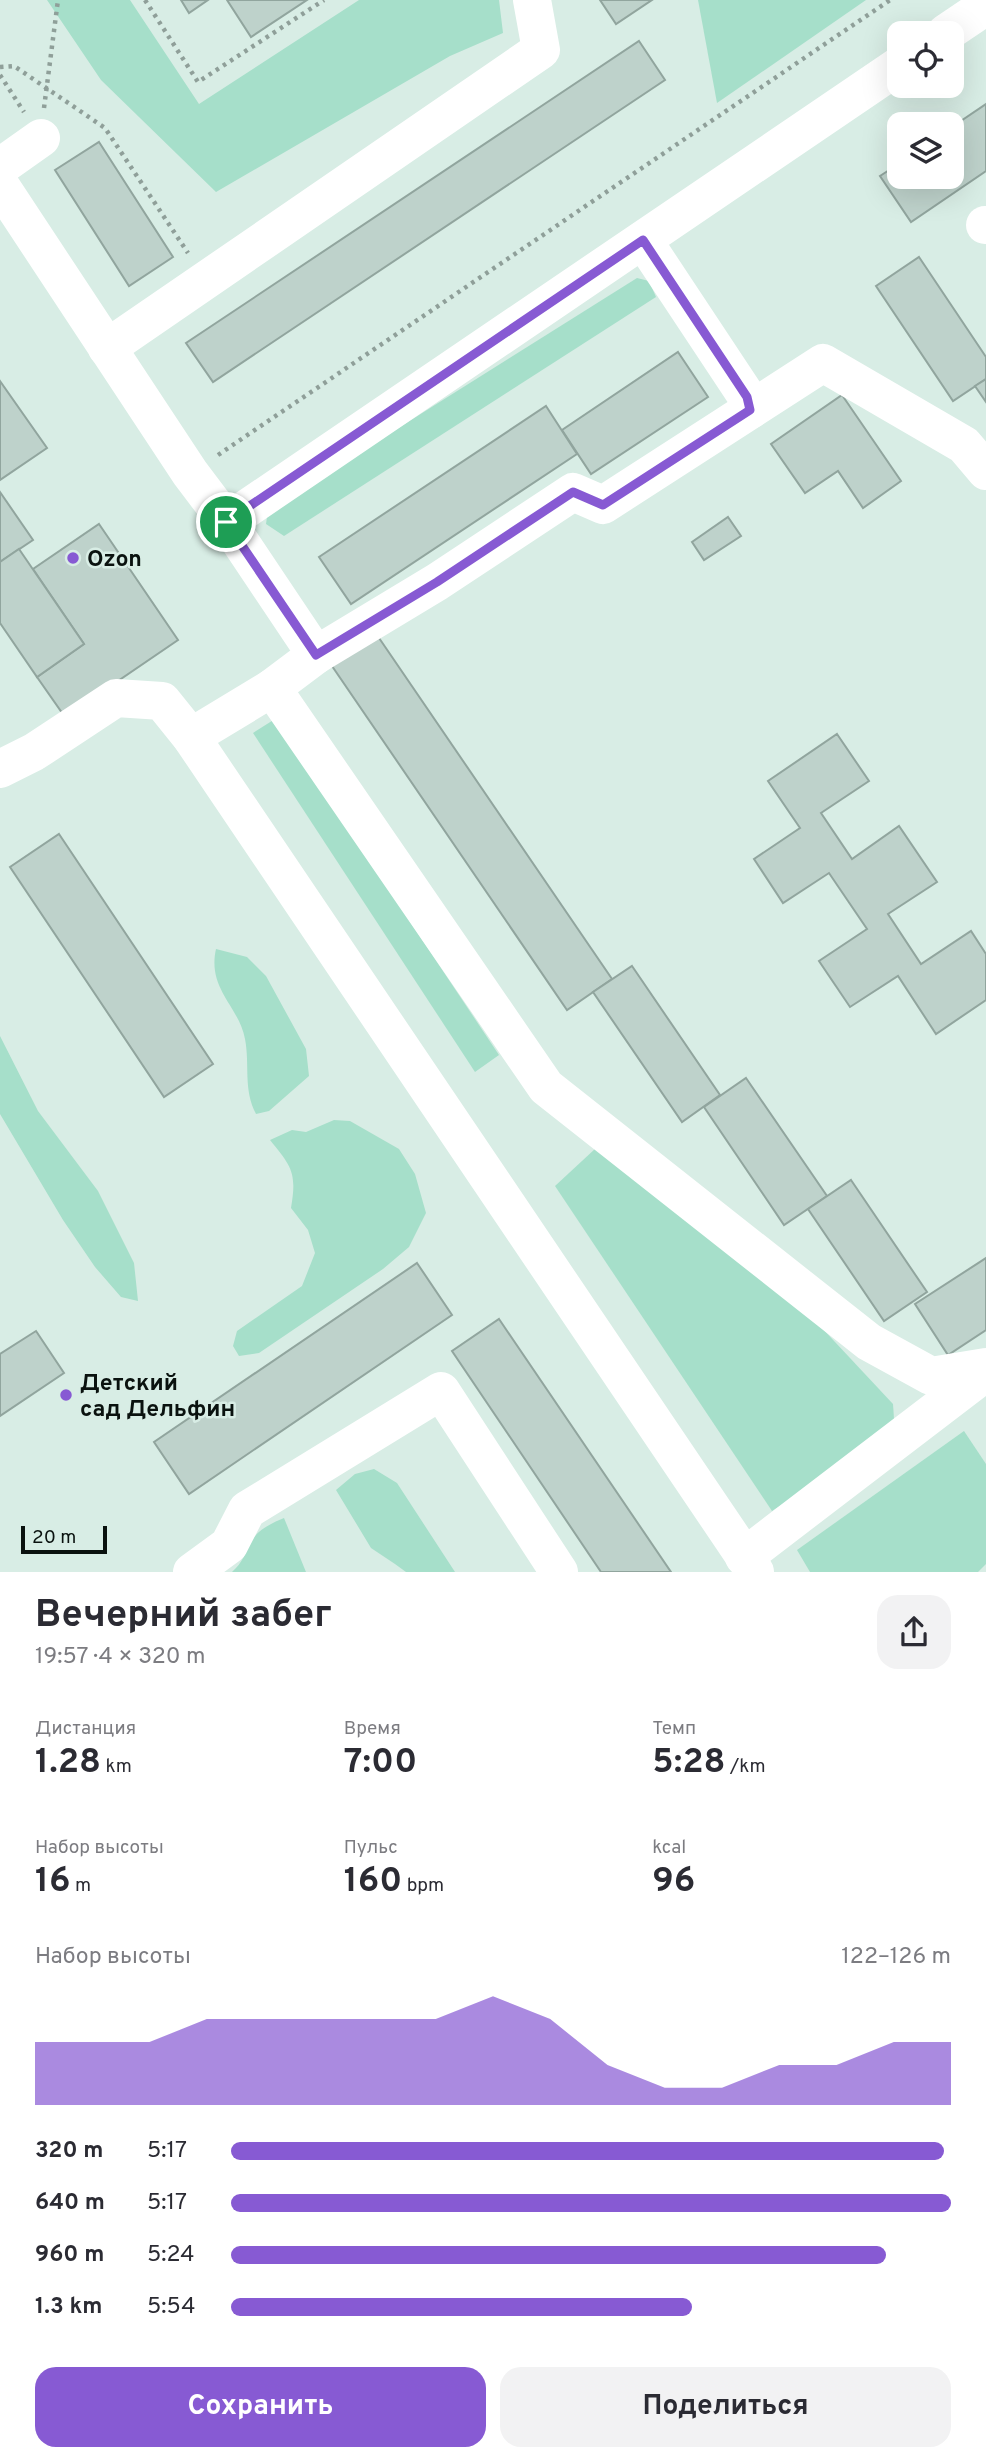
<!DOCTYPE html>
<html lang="ru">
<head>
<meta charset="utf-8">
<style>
  body { margin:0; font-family:Overpass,sans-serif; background:#f2f2f3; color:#2b2b33; height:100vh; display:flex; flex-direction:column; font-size:26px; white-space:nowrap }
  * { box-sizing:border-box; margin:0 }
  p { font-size:23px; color:#7c7c81 }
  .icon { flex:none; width:38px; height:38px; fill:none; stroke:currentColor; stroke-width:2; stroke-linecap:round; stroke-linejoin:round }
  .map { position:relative; height:1572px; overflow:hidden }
  .details { display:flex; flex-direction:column; background:#fff; flex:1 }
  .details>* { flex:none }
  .tools { position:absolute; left:887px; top:21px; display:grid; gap:14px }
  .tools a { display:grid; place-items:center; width:77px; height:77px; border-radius:14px; background:#fff; box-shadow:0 7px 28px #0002; font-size:35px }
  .scale { position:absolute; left:21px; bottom:18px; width:86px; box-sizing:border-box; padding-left:7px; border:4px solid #0a120f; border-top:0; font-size:19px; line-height:24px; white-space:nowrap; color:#0a120f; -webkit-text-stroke:5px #d8ede5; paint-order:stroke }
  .pin { position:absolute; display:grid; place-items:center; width:60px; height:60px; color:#fff; margin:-30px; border:4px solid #fff; border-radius:50%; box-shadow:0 2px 7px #0007 }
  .round { display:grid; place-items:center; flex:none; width:74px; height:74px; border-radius:21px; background:#f2f2f3 }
  .overview { display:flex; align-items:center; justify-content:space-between; height:119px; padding:0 35px }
  h1 { font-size:38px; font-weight:700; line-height:52px }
  .stats { display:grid; grid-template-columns:repeat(3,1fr); gap:10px; height:119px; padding:7px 35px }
  .stats div { display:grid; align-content:center }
  .stats b { font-size:35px; font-weight:700 }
  .stats small { font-size:19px; font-weight:400 }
  .stats p { font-size:19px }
  .chart { height:196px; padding:14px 35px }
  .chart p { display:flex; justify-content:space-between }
  .chart svg { width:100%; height:126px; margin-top:7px; fill:#875ad3; opacity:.7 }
  .cta { display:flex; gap:14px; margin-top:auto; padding:14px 35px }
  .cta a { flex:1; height:80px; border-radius:21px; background:#875ad3; color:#fff; font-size:28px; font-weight:700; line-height:80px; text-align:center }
  .cta a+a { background:#f2f2f3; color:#2b2b33 }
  ul { padding:0 35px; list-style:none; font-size:23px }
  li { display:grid; grid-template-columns:112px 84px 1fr; align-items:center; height:52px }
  li i { height:18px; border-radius:9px; background:#875ad3 }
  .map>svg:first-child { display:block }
  .green { fill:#a6dfca }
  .building { fill:#bed2cb; stroke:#91a59e; stroke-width:2 }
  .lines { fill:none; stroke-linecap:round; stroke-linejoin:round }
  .path { stroke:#8f9f99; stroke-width:4.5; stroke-dasharray:3.5 5; stroke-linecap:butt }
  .minor { stroke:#fff; stroke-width:38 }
  .route-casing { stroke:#fff; stroke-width:14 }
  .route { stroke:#875ad3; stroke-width:9 }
  .poi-dot { fill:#875ad3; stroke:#d8ede5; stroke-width:2.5 }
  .labels { text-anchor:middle; stroke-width:5; stroke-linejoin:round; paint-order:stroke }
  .poi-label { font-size:23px; font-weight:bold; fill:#0a120f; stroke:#d8ede5; text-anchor:start }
</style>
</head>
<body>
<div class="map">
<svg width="986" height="1572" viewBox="0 0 986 1572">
  <rect width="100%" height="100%" fill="#d8ede5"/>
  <!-- green -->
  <g class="green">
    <path d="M47,0H130L199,104L359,0H499L503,33L450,56L216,192L101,80Z"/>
    <path d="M698,0H866L717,103Z"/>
    <path d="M637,278L649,281L656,297L284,536L266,524L268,510Z"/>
    <path d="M275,719L499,1055L475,1072L253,733Z"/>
    <path d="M216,949L247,957L266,976L306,1049L309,1076L269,1111L256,1114C243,1089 250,1065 245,1039C239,1006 207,989 216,949Z"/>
    <path d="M0,1036L38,1111L98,1191L134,1263L138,1301L121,1297L95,1267L63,1220L0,1114Z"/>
    <path d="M334,1120L350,1121L399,1149L415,1174L426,1213L409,1247L383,1269L259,1353L239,1356L233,1346L237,1331L302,1286L315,1253L308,1230L291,1208C297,1173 292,1167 270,1140L292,1130L306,1132Z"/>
    <path d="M610,1135L792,1296L893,1404L895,1433L772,1511L555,1186Z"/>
    <path d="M964,1431L986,1464V1564L978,1572H810L797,1550Z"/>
    <path d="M374,1469L397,1483L455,1572H406L395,1564L371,1548L336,1490L355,1474Z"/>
    <path d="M284,1518L306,1572H232C243,1562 244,1555 251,1542C257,1530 272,1523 284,1518Z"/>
  </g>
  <!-- building -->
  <g class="building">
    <path d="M181,0H208L189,13Z"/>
    <path d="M227,0H307L251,37Z"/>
    <path d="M600,0H652L616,24Z"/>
    <path d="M639,41L665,80L213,382L186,343Z"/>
    <path d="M986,104V171L911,222L880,176L900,163V177H952V127Z"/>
    <path d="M99,142L173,257L129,286L55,170Z"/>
    <path d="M919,257L986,357V379L953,401L876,286Z"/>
    <path d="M678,352L708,397L591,474L562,430Z"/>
    <path d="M986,379V402L975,386Z"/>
    <path d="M0,381L47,448L0,480Z"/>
    <path d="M842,395L901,481L863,508L838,471L805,493L771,444Z"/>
    <path d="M546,406L577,454L351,604L319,557Z"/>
    <path d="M0,492L33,540L0,562Z"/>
    <path d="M728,517L741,536L704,560L692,542Z"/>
    <path d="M99,524L178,640L65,717L37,677L84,644L33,569Z"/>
    <path d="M19,549L84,644L37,677L0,623V562Z"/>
    <path d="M377,635L612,979L567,1010L332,666Z"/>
    <path d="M837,734L869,781L821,813L852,859L899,826L937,882L888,914L921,964L971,931L986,954V1000L936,1034L898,976L850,1007L819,961L867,929L829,873L783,903L754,859L800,828L768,781Z"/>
    <path d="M59,834L213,1064L164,1097L10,867Z"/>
    <path d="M632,966L720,1095L682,1122L593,992Z"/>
    <path d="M746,1078L827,1196L784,1225L704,1107Z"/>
    <path d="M851,1180L927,1292L884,1321L808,1209Z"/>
    <path d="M986,1258V1330L948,1355L915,1304Z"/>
    <path d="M417,1263L452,1315L189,1494L154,1442Z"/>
    <path d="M499,1319L671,1572H601L452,1351Z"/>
    <path d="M36,1331L64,1373L0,1416V1354Z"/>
  </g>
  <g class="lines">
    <!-- path -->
    <g class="path">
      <path d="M145,0L198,82L324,0"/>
      <path d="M0,67L14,66L105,128L188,253"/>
      <path d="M0,75L24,112"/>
      <path d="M44,108L58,0"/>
      <path d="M218,455L890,0"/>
    </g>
    <!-- minor -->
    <g class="minor">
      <path d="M946,33L986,6"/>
      <path d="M0,167L41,138"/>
      <path d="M0,185L190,473L227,522"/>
      <path d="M985,225H986"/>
      <path d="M643,240L747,397L750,410"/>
      <path d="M107,348L541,50L532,0"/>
      <path d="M316,655L437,582L573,492L603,505L823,363L964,445L986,471"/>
      <path d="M272,688L546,1087L869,1342L931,1376L986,1367"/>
      <path d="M191,737L272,688L316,655L227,522L900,65"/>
      <path d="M0,769L34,752L116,698L162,701L191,737L755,1572"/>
      <path d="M744,1557L986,1372"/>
      <path d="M192,1572L229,1545L247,1510L441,1391L559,1572"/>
    </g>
  </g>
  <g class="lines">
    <!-- route casing -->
    <g class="route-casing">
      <path id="route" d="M643,240L747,397L750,410L603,505L573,492L437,582L316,655L226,522Z"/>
    </g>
    <!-- route -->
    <use href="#route" class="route"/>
  </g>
  <!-- markers -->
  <g class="poi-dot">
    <circle cx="73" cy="558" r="7"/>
    <circle cx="66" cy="1395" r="7"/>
  </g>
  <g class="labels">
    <!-- poi labels -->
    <g class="poi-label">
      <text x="87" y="566">Ozon</text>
      <text x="80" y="1390">Детский<tspan x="80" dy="26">сад Дельфин</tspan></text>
    </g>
  </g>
</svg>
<div class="tools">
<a><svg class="icon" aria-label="locate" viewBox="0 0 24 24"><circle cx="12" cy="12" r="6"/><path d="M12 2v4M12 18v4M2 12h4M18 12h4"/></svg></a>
<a><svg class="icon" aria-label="layers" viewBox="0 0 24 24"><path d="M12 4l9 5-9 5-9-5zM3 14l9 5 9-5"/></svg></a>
</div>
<div class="scale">20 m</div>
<div class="pin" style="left:226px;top:522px;background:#1e9e55"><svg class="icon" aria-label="arrive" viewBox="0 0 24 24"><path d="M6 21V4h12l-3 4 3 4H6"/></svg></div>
</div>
<section class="details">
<div class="overview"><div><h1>Вечерний забег</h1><p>19:57 · 4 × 320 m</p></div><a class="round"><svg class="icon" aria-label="share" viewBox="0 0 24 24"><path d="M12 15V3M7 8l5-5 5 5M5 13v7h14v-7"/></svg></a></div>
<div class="stats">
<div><p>Дистанция</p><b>1.28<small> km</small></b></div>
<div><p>Время</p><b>7:00</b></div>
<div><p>Темп</p><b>5:28<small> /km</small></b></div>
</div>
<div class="stats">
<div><p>Набор высоты</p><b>16<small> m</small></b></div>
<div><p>Пульс</p><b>160<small> bpm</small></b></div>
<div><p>kcal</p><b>96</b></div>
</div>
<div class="chart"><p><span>Набор высоты</span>122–126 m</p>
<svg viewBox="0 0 160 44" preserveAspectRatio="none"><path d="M0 44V22L10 22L20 22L30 14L40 14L50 14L60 14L70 14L80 6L90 14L100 30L110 38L120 38L130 30L140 30L150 22L160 22V44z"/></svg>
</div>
<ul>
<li><b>320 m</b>5:17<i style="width:99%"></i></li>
<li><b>640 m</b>5:17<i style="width:100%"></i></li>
<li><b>960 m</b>5:24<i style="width:91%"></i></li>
<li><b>1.3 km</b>5:54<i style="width:64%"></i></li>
</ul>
<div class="cta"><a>Сохранить</a><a>Поделиться</a></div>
</section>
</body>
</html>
